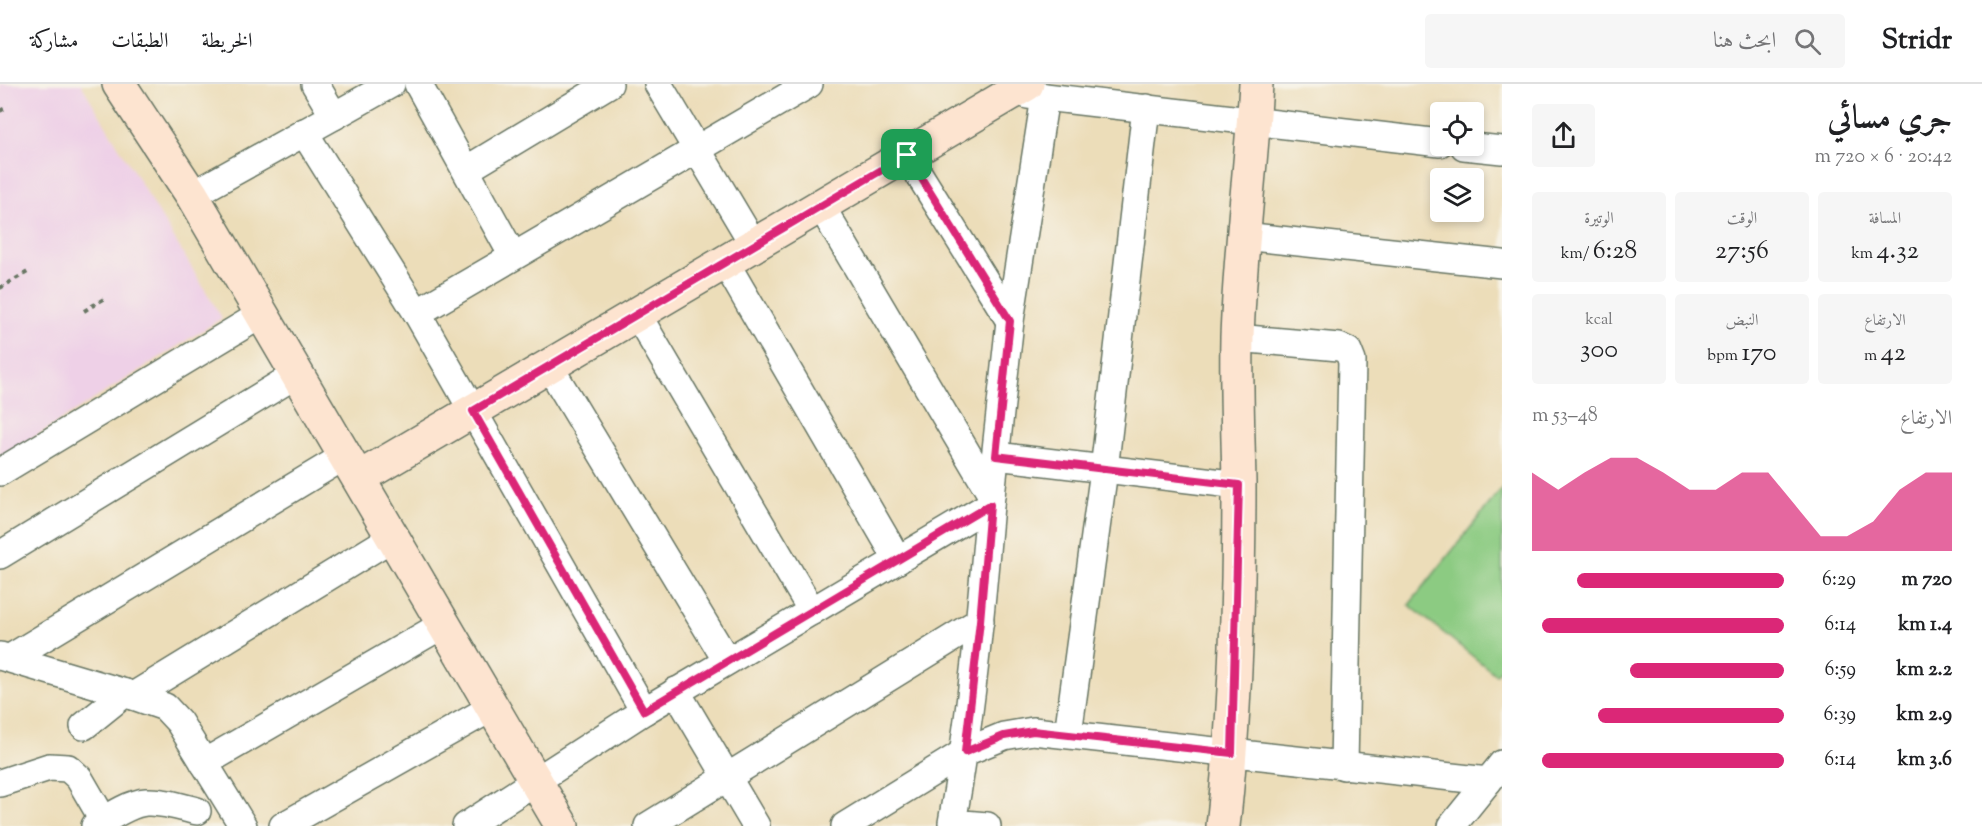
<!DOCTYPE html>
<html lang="ar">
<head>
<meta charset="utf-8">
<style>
  body { margin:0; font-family:"Sorts Mill Goudy",Amiri,serif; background:#f6f6f6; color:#202124; direction:rtl; height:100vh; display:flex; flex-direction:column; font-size:22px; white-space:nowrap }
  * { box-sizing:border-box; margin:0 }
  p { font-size:20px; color:#757577 }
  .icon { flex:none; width:33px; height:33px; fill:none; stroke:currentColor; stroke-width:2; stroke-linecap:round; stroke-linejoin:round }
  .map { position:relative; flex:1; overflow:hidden; direction:ltr }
  .drawer { display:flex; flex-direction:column; background:#fff; width:480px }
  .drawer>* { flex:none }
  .buttons { position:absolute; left:1430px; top:18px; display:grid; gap:12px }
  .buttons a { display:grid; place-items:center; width:54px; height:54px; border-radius:6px; background:#fff; box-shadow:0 3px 9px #0003; font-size:30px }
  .pin { position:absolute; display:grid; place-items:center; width:51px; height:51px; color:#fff; margin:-26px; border-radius:12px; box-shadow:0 3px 9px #0006 }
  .round { display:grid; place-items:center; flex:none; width:63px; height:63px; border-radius:6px; background:#f6f6f6 }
  .summary { display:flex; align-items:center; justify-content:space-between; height:102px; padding:0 30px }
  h1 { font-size:33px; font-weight:600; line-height:45px }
  .stats { display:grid; grid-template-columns:repeat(3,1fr); gap:9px; height:102px; padding:6px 30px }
  .stats div { display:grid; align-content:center; border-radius:6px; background:#f6f6f6; text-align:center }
  .stats b { font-size:26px; font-weight:600 }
  .stats small { font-size:16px; font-weight:400 }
  .stats p { font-size:16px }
  .chart { height:168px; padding:12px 30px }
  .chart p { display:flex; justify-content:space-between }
  .chart svg { width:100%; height:108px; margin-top:6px; fill:#db2777; opacity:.7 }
  ul { padding:0 30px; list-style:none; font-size:20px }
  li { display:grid; grid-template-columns:96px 72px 1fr; align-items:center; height:45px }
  li i { height:15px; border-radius:8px; background:#db2777 }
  header { display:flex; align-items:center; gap:36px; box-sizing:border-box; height:84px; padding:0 30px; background:#fff; border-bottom:2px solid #e0e0e0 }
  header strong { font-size:28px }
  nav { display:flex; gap:33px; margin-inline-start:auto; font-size:21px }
  .search { width:420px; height:54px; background:#f6f6f6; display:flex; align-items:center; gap:15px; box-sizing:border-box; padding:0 21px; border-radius:6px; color:#757577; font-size:22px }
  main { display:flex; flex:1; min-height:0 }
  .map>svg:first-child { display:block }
  .built { fill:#eed0e7 }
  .park { fill:#8ccb82; stroke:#56845b; stroke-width:1.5 }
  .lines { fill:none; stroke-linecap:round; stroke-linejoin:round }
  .street-casing { stroke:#677563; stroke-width:30 }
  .secondary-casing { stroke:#677563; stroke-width:36 }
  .path { stroke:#677563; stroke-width:4; stroke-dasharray:4.5 4.5; stroke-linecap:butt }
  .street { stroke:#fff; stroke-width:27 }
  .secondary { stroke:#fde4d0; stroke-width:33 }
  .route-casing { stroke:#fff; stroke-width:12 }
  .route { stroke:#db2777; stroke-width:8 }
</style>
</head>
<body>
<header>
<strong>Stridr</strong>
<div class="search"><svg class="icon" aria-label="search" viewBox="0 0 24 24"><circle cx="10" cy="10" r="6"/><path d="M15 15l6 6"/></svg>ابحث هنا</div>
<nav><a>الخريطة</a><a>الطبقات</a><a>مشاركة</a></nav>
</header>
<main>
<section class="drawer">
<div class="summary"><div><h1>جري مسائي</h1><p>20:42 · 6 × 720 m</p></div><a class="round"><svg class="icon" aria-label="share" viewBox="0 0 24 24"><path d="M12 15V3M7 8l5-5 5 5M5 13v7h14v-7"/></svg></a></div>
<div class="stats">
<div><p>المسافة</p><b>4.32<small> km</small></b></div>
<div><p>الوقت</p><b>27:56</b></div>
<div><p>الوتيرة</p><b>6:28<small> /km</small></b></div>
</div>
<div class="stats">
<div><p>الارتفاع</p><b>42<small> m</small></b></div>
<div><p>النبض</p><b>170<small> bpm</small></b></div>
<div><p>kcal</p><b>300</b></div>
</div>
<div class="chart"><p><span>الارتفاع</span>48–53 m</p>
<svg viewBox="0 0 160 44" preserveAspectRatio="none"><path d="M0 44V12L10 19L20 12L30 6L40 6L50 12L60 19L70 19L80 12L90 12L100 25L110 38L120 38L130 32L140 19L150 12L160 12V44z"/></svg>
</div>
<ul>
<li><b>720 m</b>6:29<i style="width:82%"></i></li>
<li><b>1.4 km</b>6:14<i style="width:96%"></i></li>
<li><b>2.2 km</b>6:59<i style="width:61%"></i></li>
<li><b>2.9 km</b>6:39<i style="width:74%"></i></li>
<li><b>3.6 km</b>6:14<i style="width:96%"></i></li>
</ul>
</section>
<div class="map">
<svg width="1502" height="742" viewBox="0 0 1502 742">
  <rect width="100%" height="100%" fill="#f7f3e8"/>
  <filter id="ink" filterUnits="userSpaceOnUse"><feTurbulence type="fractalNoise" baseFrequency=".0167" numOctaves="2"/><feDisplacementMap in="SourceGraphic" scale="12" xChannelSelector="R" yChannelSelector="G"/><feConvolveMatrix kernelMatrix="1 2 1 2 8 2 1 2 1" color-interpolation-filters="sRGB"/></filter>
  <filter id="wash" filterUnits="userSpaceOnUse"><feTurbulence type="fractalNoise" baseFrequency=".008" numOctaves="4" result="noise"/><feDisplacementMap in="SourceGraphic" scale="24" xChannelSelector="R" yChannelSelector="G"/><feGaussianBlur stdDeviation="1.35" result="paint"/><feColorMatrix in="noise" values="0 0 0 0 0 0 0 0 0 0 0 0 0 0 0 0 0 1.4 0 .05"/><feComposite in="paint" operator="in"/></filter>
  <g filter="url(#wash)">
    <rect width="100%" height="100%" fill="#ecddb9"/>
    <!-- built -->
    <path class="built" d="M0,0H81L222,234L0,375Z"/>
    <!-- park -->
    <path class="park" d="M1502,404V584L1496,591L1409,521Z"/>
  </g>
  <g filter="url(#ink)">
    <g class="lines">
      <!-- street casing -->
      <g class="street-casing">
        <g id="street">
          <path d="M418,0L513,172"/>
          <path d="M658,0L754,161"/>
          <path d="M1028,11L1440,59"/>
          <path d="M334,32L391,0"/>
          <path d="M304,48L417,229L644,627L466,742"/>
          <path d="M1464,62L1502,66"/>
          <path d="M907,71L1010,237"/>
          <path d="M466,86L609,0"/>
          <path d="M192,111L334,32L315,0"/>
          <path d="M821,122L991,410"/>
          <path d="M1243,152L1502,180"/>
          <path d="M725,178L898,476"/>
          <path d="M417,229L809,0"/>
          <path d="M637,230L812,527"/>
          <path d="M1237,254L1339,263L1348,267L1352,277L1344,682"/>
          <path d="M549,282L727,577"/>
          <path d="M996,372L1239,401"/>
          <path d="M0,388L262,230"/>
          <path d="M0,471L297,290"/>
          <path d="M0,572L125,609L165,623L179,638L243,742"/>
          <path d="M10,574L345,372"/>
          <path d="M676,607L756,742"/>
          <path d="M133,612L393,453"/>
          <path d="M644,627L990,421L1010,237L1045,13"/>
          <path d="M84,642L125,609"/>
          <path d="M1068,650L1104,386L1146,24"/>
          <path d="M204,679L444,540"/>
          <path d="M0,699L49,683L68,684L79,694L104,737"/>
          <path d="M95,742C108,734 130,719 146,718C163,717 181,723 197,727"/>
          <path d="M283,742L493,623"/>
          <path d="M648,742L980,537"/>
          <path d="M845,742L965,668L1004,652L1033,647L1488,697"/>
          <path d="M987,742L952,739C971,633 981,528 990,421"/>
          <path d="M1452,742L1502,680"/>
        </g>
      </g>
      <!-- secondary casing -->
      <g class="secondary-casing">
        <g id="secondary">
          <path d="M119,0L192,111L562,742"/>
          <path d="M359,394L1027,0"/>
          <path d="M1223,742C1236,628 1239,513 1239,398C1238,350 1236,301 1237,253C1240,168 1251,84 1256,0"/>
        </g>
      </g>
      <!-- path -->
      <g class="path">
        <path d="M0,27L7,23"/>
        <path d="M0,204L31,186"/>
        <path d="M84,227L107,213"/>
      </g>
      <!-- street -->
      <use href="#street" class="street"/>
      <!-- secondary -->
      <use href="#secondary" class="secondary"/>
    </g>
  </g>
  <g class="lines" filter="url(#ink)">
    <!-- route casing -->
    <g class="route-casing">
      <path id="route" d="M907,71L1010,237L996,372L1239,401L1232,669L1033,647L1004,652L965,668L980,537L990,421L644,627L473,327Z"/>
    </g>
    <!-- route -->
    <use href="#route" class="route"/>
  </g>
</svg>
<div class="buttons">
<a><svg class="icon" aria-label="locate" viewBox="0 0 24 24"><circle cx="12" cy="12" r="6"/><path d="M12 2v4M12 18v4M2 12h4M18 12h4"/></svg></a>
<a><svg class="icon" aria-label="layers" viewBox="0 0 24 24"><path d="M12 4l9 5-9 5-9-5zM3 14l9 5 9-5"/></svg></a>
</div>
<div class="pin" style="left:907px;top:71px;background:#1e9e55"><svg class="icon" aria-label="arrive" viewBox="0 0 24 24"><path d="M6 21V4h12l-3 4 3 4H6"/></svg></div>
</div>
</main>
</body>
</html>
